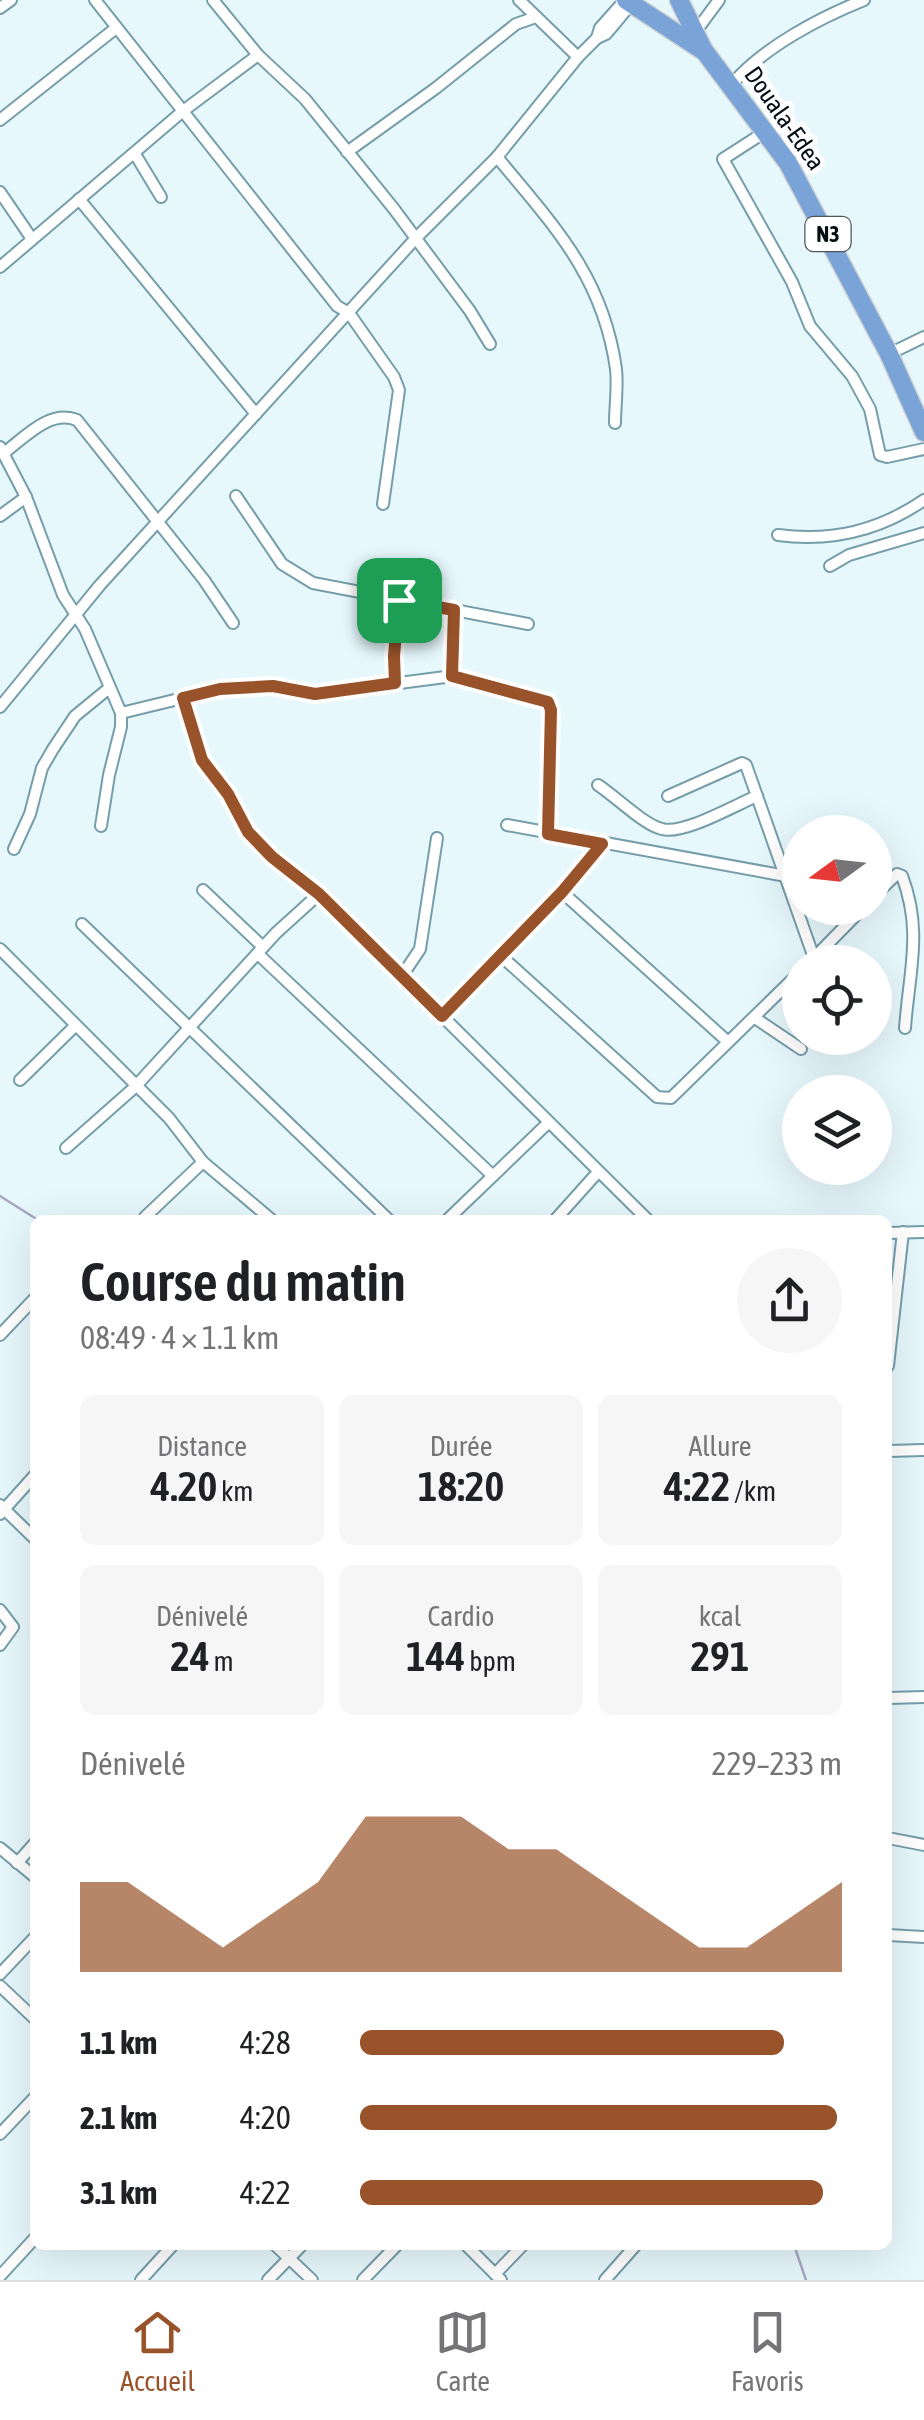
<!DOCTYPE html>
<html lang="fr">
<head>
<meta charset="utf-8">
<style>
  body { margin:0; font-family:"Asap Condensed",sans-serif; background:#f6f6f6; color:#202124; height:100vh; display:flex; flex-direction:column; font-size:38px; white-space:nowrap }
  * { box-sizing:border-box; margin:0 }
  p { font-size:32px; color:#757577 }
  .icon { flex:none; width:55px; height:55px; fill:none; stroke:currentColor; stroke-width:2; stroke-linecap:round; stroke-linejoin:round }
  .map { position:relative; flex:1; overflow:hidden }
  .panel { position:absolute; left:30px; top:1215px; width:862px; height:1035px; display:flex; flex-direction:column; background:#fff; border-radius:15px; box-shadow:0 10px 40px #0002 }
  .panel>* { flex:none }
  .needle { width:65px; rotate:255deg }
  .tools { position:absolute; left:782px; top:815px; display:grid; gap:20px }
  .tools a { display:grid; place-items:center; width:110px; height:110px; border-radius:50%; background:#fff; box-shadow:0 10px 40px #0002; font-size:50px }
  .pin { position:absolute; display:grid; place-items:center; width:85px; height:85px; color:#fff; margin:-42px; border-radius:20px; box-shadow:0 5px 15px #0006 }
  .round { display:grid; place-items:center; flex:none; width:105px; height:105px; border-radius:52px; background:#f6f6f6 }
  .summary { display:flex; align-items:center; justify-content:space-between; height:170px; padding:0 50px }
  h1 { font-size:55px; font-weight:600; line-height:75px }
  .metrics { display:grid; grid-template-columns:repeat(3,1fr); gap:15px; height:170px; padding:10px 50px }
  .metrics div { display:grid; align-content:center; border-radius:15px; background:#f6f6f6; text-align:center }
  .metrics b { font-size:42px; font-weight:600 }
  .metrics small { font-size:28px; font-weight:400 }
  .metrics p { font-size:28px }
  .chart { height:280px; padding:20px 50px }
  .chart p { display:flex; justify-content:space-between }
  .chart svg { width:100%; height:180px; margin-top:10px; fill:#99532a; opacity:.7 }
  ul { padding:0 50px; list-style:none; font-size:32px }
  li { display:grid; grid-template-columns:160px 120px 1fr; align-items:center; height:75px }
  li i { height:25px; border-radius:12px; background:#99532a }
  .tabs { display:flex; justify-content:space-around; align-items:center; height:140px; border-top:2px solid #e0e0e0; background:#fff; font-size:28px; color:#757577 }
  .tabs a { display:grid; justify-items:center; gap:5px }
  .tabs .active { color:#99532a }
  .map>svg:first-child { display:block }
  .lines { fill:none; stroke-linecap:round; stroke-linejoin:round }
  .stream { stroke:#a9a8c4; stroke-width:2.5 }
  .minor-casing { stroke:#769eaa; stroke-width:14 }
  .trunk-casing { stroke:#d1d4d5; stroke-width:21 }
  .minor { stroke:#fff; stroke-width:10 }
  .trunk { stroke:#7aa4d7; stroke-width:18 }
  .route-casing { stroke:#fff; stroke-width:20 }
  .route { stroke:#99532a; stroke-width:12 }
  .labels { text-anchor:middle; stroke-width:10; stroke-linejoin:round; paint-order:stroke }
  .shield { fill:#fff; stroke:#4e565a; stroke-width:2.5 }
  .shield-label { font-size:22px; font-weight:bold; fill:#020e13 }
  .street-label { font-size:25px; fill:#020e13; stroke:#fff }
</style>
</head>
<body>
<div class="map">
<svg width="924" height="2280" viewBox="0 0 924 2280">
  <rect width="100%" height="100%" fill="#e7f8fd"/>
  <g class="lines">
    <!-- stream -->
    <g class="stream">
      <path d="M0,1196L38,1220"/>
      <path d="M794,2245L806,2280"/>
    </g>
    <!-- minor casing -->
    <g class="minor-casing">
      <g id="minor">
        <path d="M95,0L337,306L349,313L394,377L399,390L383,504"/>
        <path d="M213,0L258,55L305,99L394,209L470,311L490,344"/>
        <path d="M519,0L578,57"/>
        <path d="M0,8L11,0"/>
        <path d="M696,31L719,0"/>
        <path d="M597,38L600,28L625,0"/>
        <path d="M732,84C764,47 819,18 864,0"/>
        <path d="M0,120L116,28"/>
        <path d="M765,132L723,159L792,282L810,326L852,376L870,409L880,455L887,457L924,449"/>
        <path d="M347,152L436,88L516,24L536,17"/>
        <path d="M135,154L161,197"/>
        <path d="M497,157C554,226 603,276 616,369C618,386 615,406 615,423"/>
        <path d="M0,192L32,239"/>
        <path d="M79,199L256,414"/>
        <path d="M0,267L183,111L258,55"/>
        <path d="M889,354L924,337"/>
        <path d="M0,447L26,497L63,595L85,629L121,713V727L109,775L101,826"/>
        <path d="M4,453C25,437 50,409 77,420L204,580L233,623"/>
        <path d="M236,496L282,564L313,583L528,624"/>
        <path d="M0,516L26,497"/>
        <path d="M778,535C832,542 879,531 924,500"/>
        <path d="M830,566L849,555L924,533"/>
        <path d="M453,676L454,610"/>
        <path d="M395,683L394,656L399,600"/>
        <path d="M183,698L202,761L228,794L242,824L271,857L319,894L648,1220"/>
        <path d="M0,707L100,585L416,238L497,157L578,57L597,38L606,34L632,3"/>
        <path d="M121,713L220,689L273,686L315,694L453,676L543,699L551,710L548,834"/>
        <path d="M598,785C615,796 644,825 662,829C684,835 735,805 757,796"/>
        <path d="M668,796L742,763L746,765L814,958"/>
        <path d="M507,825L786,876"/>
        <path d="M14,849L30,814L42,768L53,749L75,716L108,689"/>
        <path d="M203,890L263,947"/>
        <path d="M562,892L727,1041"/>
        <path d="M875,895L897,874L902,876C923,931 909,972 905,1028"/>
        <path d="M82,924L389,1220"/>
        <path d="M0,949L169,1118L203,1162L272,1220"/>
        <path d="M258,954L492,1175"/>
        <path d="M499,954L657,1097L671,1098L800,972"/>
        <path d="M810,962L863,908"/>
        <path d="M402,976L420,949L437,838"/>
        <path d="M442,1016L562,892L602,844"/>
        <path d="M755,1018L801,1049"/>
        <path d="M20,1080L75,1026"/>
        <path d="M66,1148L135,1087L276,933L319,894"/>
        <path d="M145,1217L203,1162"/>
        <path d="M447,1220L548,1123"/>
        <path d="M555,1220L598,1172"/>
        <path d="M888,1233L924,1232"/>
        <path d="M0,1335L35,1298"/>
        <path d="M888,1366L903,1232"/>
        <path d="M888,1451L924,1450"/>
        <path d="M0,1505L35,1539"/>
        <path d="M0,1514L35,1475"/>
        <path d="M0,1610L13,1627L0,1645"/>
        <path d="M888,1698L924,1697"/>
        <path d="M888,1838L924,1845"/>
        <path d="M0,1848L35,1877"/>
        <path d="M17,1863L35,1843"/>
        <path d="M888,1935L924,1937"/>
        <path d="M0,1974L35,1937"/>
        <path d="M0,1986L35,2019"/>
        <path d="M0,2134L35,2097"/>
        <path d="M275,2245L312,2280"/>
        <path d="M466,2245L501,2280"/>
        <path d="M495,2274L523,2245"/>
        <path d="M0,2276L35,2238"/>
        <path d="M141,2280L173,2245"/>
        <path d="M268,2280L302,2245"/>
        <path d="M363,2280L397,2245"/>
        <path d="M605,2280L636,2245"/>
      </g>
    </g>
    <!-- trunk casing -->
    <g class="trunk-casing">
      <g id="trunk">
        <path d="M626,0L705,52L788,163L889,354L924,432"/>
        <path d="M679,0L704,51"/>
      </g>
    </g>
    <!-- minor -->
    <use href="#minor" class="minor"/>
    <!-- trunk -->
    <use href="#trunk" class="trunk"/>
  </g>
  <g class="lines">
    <!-- route casing -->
    <g class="route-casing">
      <path id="route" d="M399,600L454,610L452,676L548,702L551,710L548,834L602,844L562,892L442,1016L319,894L272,857L248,832L228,794L202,760L183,698L220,689L273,686L315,694L395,683L394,656Z"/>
    </g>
    <!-- route -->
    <use href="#route" class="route"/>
  </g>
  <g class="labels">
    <!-- shield labels -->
    <rect class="shield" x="805.5" y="217" width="45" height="34" rx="8"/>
    <g class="shield-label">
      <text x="828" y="242">N3</text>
    </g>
    <!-- street labels -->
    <g class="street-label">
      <text transform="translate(785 118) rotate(55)" y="9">Douala-Edea</text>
    </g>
  </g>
</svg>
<div class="tools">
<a><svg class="needle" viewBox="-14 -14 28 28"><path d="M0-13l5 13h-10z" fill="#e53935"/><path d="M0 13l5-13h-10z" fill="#757577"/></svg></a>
<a><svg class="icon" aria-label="locate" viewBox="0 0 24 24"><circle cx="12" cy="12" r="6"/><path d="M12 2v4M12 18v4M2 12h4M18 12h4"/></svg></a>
<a><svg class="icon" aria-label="layers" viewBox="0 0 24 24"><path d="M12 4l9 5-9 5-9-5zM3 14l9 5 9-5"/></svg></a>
</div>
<div class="pin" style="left:399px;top:600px;background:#1e9e55"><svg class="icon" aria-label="arrive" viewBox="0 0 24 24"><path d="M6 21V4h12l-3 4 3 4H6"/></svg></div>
<section class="panel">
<div class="summary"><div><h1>Course du matin</h1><p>08:49 · 4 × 1.1 km</p></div><a class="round"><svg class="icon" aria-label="share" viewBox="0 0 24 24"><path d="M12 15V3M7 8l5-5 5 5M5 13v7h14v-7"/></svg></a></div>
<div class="metrics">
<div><p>Distance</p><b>4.20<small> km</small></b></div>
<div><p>Durée</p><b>18:20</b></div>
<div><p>Allure</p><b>4:22<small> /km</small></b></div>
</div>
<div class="metrics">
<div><p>Dénivelé</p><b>24<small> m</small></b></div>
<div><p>Cardio</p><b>144<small> bpm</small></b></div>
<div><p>kcal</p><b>291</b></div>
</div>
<div class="chart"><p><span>Dénivelé</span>229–233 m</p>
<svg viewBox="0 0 160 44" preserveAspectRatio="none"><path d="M0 44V22L10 22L20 30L30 38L40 30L50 22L60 6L70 6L80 6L90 14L100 14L110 22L120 30L130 38L140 38L150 30L160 22V44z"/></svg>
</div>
<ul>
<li><b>1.1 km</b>4:28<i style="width:88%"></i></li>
<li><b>2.1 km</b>4:20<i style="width:99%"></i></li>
<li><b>3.1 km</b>4:22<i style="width:96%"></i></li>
</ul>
</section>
</div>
<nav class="tabs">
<a class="active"><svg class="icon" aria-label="home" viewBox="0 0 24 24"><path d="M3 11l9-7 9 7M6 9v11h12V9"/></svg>Accueil</a>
<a><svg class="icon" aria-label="map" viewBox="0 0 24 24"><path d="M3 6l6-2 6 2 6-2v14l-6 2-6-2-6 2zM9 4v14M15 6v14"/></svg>Carte</a>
<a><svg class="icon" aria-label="saved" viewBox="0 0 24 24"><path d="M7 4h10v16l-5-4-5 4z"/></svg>Favoris</a>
</nav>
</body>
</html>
